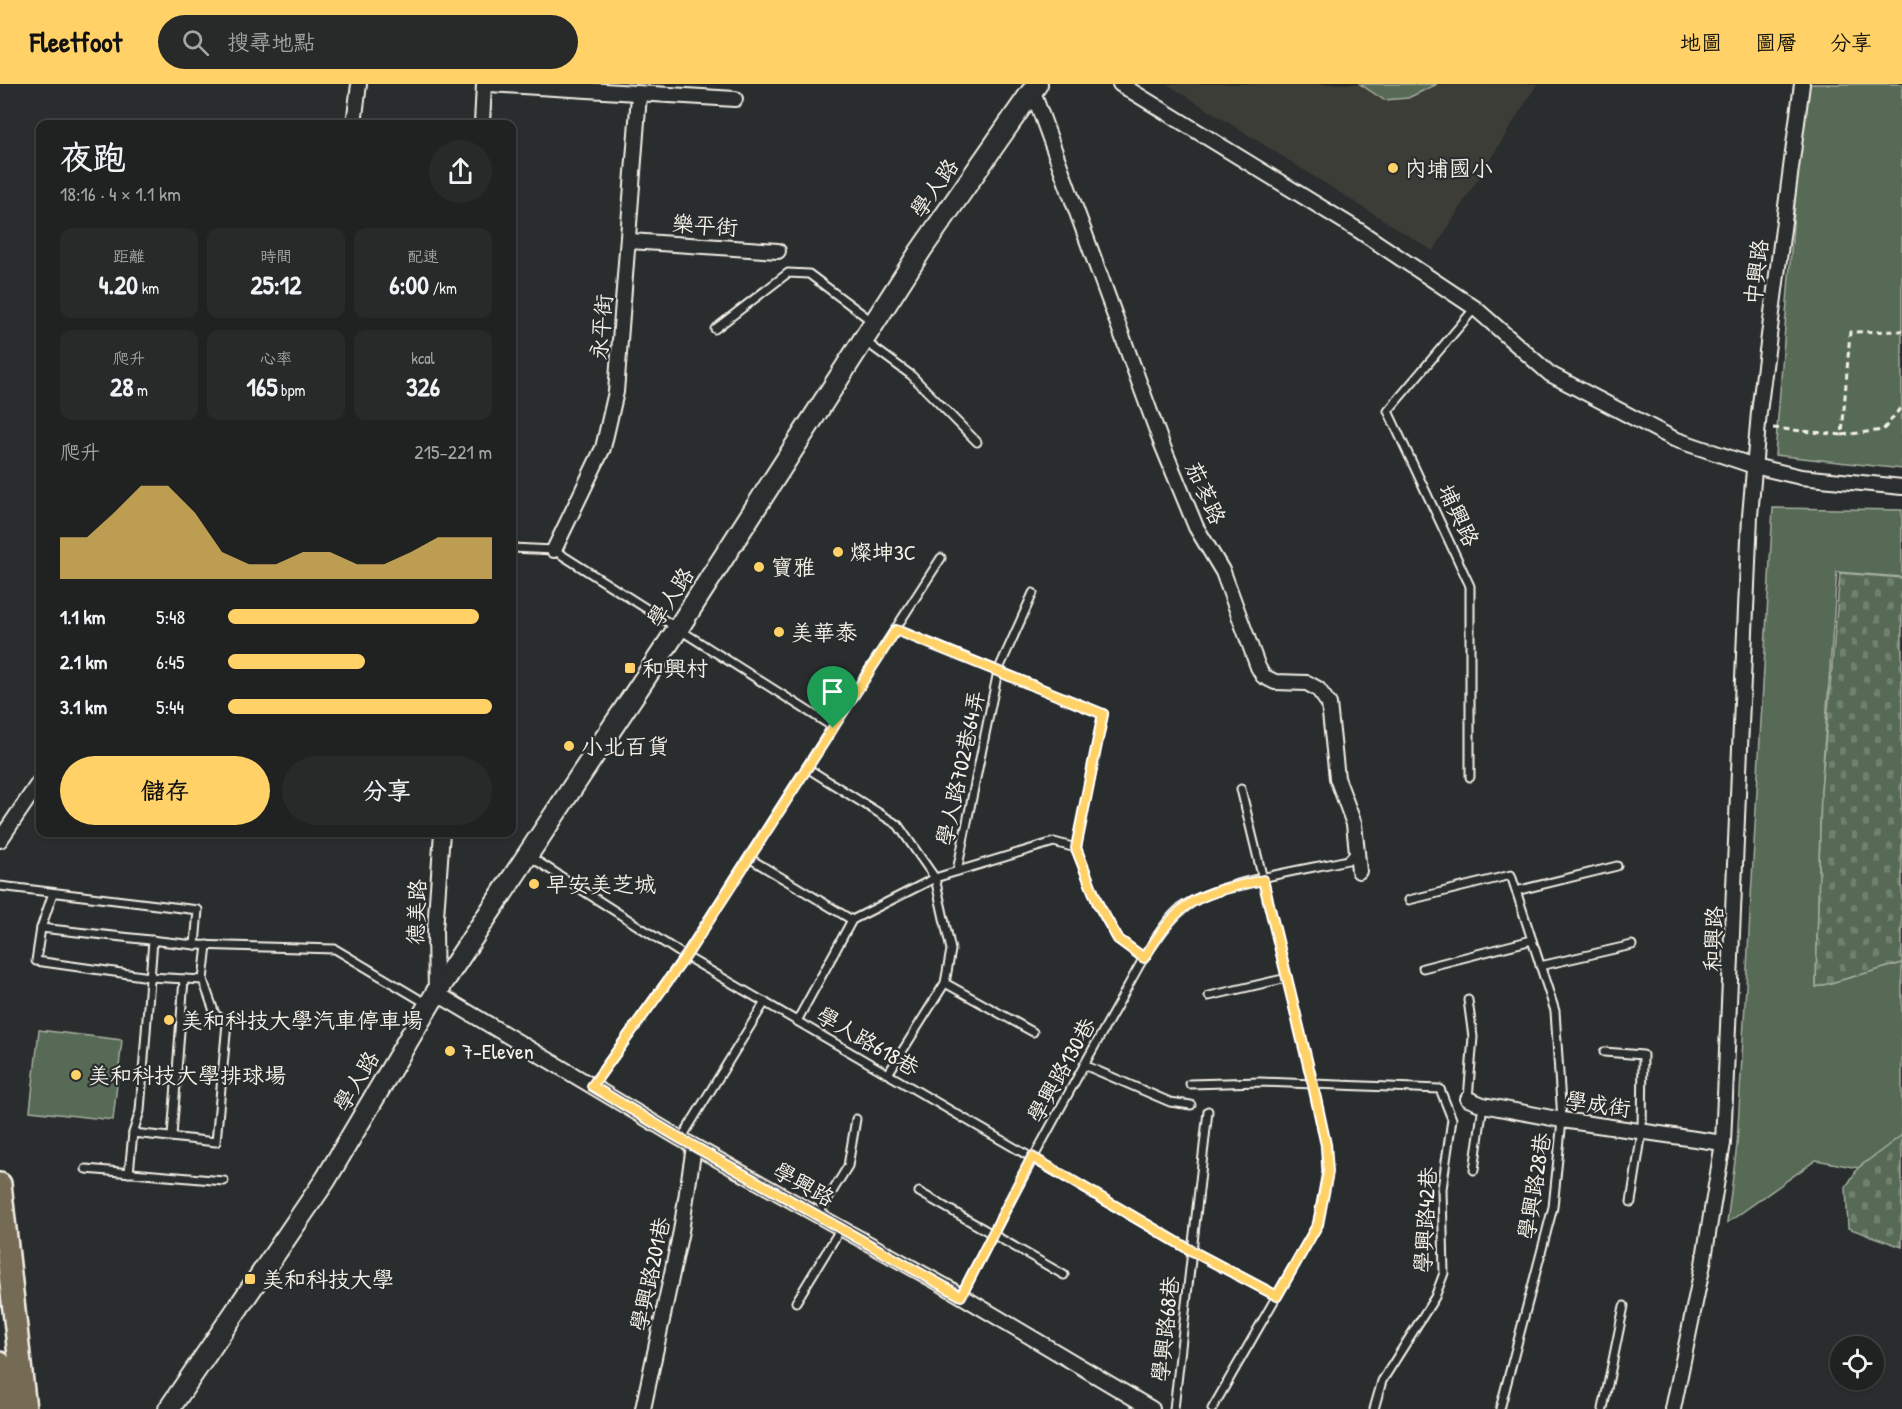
<!DOCTYPE html>
<html lang="zh-TW">
<head>
<meta charset="utf-8">
<style>
  body { margin:0; font-family:"Patrick Hand","LXGW WenKai TC",sans-serif; background:#282a2a; color:#f1f3f6; height:100vh; display:flex; flex-direction:column; font-size:22px; white-space:nowrap }
  * { box-sizing:border-box; margin:0 }
  p { font-size:20px; color:#a2a4a5 }
  .icon { flex:none; width:33px; height:33px; fill:none; stroke:currentColor; stroke-width:2; stroke-linecap:round; stroke-linejoin:round }
  .map { position:relative; flex:1; overflow:hidden }
  .panel { position:absolute; left:36px; top:36px; width:480px; height:717px; display:flex; flex-direction:column; background:#202222; border-radius:12px; box-shadow:0 2px 4px #0004,0 0 0 2px #3d3f40 }
  .panel>* { flex:none }
  .buttons { position:absolute; left:1830px; top:1252px; display:grid; gap:12px }
  .buttons a { display:grid; place-items:center; width:54px; height:54px; border-radius:50%; background:#202222; box-shadow:0 2px 4px #0004,0 0 0 2px #3d3f40; font-size:30px }
  .pin { position:absolute; display:grid; place-items:center; width:51px; height:51px; color:#fff; margin:-62px -26px; border-radius:50% 50% 50% 0; rotate:-45deg; box-shadow:0 0 6px #0007 }
  .pin .icon { rotate:45deg }
  .round { display:grid; place-items:center; flex:none; width:63px; height:63px; border-radius:32px; background:#282a2a }
  .head { display:flex; align-items:center; justify-content:space-between; height:102px; padding:0 24px }
  h1 { font-size:33px; font-weight:700; line-height:45px }
  .figures { display:grid; grid-template-columns:repeat(3,1fr); gap:9px; height:102px; padding:6px 24px }
  .figures div { display:grid; align-content:center; border-radius:12px; background:#282a2a; text-align:center }
  .figures b { font-size:26px; font-weight:700 }
  .figures small { font-size:16px; font-weight:400 }
  .figures p { font-size:16px }
  .chart { height:168px; padding:12px 24px }
  .chart p { display:flex; justify-content:space-between }
  .chart svg { width:100%; height:108px; margin-top:6px; fill:#ffd166; opacity:.7 }
  .cta { display:flex; gap:12px; margin-top:auto; padding:12px 24px }
  .cta a { flex:1; height:69px; border-radius:36px; background:#ffd166; color:#111; font-size:24px; font-weight:700; line-height:69px; text-align:center }
  .cta a+a { background:#282a2a; color:#f1f3f6 }
  ul { padding:0 24px; list-style:none; font-size:20px }
  li { display:grid; grid-template-columns:96px 72px 1fr; align-items:center; height:45px }
  li i { height:15px; border-radius:8px; background:#ffd166 }
  header { display:flex; align-items:center; gap:36px; box-sizing:border-box; height:84px; padding:0 30px; background:#ffd166; color:#111 }
  header strong { font-size:28px }
  nav { display:flex; gap:33px; margin-inline-start:auto; font-size:21px }
  .search { width:420px; height:54px; background:#282a2a; display:flex; align-items:center; gap:15px; box-sizing:border-box; padding:0 21px; border-radius:33px; color:#a2a4a5; font-size:22px }
  .map>svg:first-child { display:block }
  .built { fill:#3e3d39 }
  .green { fill:#566b56; stroke:#a5ae9f; stroke-width:1.5 }
  .cemetery { fill:url(#cemetery-stones); stroke:#a5ae9f; stroke-width:1.5 }
  .lines { fill:none; stroke-linecap:round; stroke-linejoin:round }
  .lane-casing { stroke:#f4f1e8; stroke-width:11 }
  .street-casing { stroke:#f4f1e8; stroke-width:18 }
  .secondary-casing { stroke:#f4f1e8; stroke-width:24 }
  .primary-casing { stroke:#f4f1e8; stroke-width:26 }
  .path { stroke:#f4f1e8; stroke-width:3; stroke-dasharray:6 4.5; stroke-linecap:butt }
  .lane { stroke:#2a2d2e; stroke-width:7 }
  .street { stroke:#2a2d2e; stroke-width:14 }
  .secondary { stroke:#2a2d2e; stroke-width:20 }
  .primary { stroke:#756b52; stroke-width:21 }
  .route-casing { stroke:#fff; stroke-width:12 }
  .route { stroke:#ffd166; stroke-width:8 }
  .poi-dot { fill:#ffd166; stroke:#2a2d2e; stroke-width:2 }
  .labels { text-anchor:middle; stroke-width:4.5; stroke-linejoin:round; paint-order:stroke }
  .poi-label { font-size:22px; fill:#f4f1e8; stroke:#2a2d2e; text-anchor:start }
  .street-label { font-size:22px; fill:#f4f1e8; stroke:#2a2d2e }
</style>
</head>
<body>
<header>
<strong>Fleetfoot</strong>
<div class="search"><svg class="icon" aria-label="search" viewBox="0 0 24 24"><circle cx="10" cy="10" r="6"/><path d="M15 15l6 6"/></svg>搜尋地點</div>
<nav><a>地圖</a><a>圖層</a><a>分享</a></nav>
</header>
<div class="map">
<svg width="1902" height="1325" viewBox="0 0 1902 1325">
  <defs>
    <pattern id="cemetery-stones" width="16" height="16" patternUnits="userSpaceOnUse" patternTransform="scale(1.5)"><rect width="16" height="16" fill="#566b56"/><path d="M2 7V4a2 2 0 0 1 4 0v3zM10 15v-3a2 2 0 0 1 4 0v3z" fill="#6f816e"/></pattern>
  </defs>
  <rect width="100%" height="100%" fill="#2a2d2e"/>
  <filter id="ink" filterUnits="userSpaceOnUse"><feTurbulence type="fractalNoise" baseFrequency=".0167" numOctaves="2"/><feDisplacementMap in="SourceGraphic" scale="12" xChannelSelector="R" yChannelSelector="G"/><feConvolveMatrix kernelMatrix="1 2 1 2 8 2 1 2 1" color-interpolation-filters="sRGB"/></filter>
  <g filter="url(#ink)">
    <!-- built -->
    <path class="built" d="M1167,0H1537L1433,167Z"/>
    <!-- green -->
    <g class="green">
      <path d="M1360,0H1437L1408,14L1384,16Z"/>
      <path d="M1810,0H1902V385L1775,371L1798,78Z"/>
      <path d="M1773,424L1902,426V493L1837,488L1821,707L1816,903L1902,879V1052L1858,1084L1816,1076L1727,1139L1737,1061Z"/>
      <path d="M39,946L122,956L113,1036L30,1027Z"/>
    </g>
    <!-- cemetery -->
    <g class="cemetery">
      <path d="M1840,489L1902,494V879L1816,903L1821,707Z"/>
      <path d="M1902,1051V1163L1848,1144L1846,1103L1858,1084Z"/>
    </g>
    <g class="lines">
      <!-- lane casing -->
      <g class="lane-casing">
        <g id="lane">
          <path d="M715,245L788,189L809,190L873,238"/>
          <path d="M866,258L911,291L977,358"/>
          <path d="M512,464L554,466L833,643"/>
          <path d="M896,545L1103,630L1076,764"/>
          <path d="M807,684L898,741L935,794L951,866L945,899L888,990"/>
          <path d="M1470,693V502L1388,327L1475,224"/>
          <path d="M1076,764L1098,820L1118,855L1144,874"/>
          <path d="M529,772L685,872L1192,1167L1277,1212"/>
          <path d="M749,774L852,836L935,794L1054,758L1076,764"/>
          <path d="M957,787L998,587L1033,509"/>
          <path d="M0,802L198,826L195,861L41,844L53,809"/>
          <path d="M1516,807L1617,782"/>
          <path d="M1409,816L1511,791L1555,927L1562,1036L1553,1123L1500,1325"/>
          <path d="M41,844L36,877L150,893L203,896L215,930L227,939L216,1058L133,1049L129,1089"/>
          <path d="M195,861L335,865L429,921"/>
          <path d="M1540,882L1632,861"/>
          <path d="M1423,884L1532,856"/>
          <path d="M203,896L207,861"/>
          <path d="M945,899L1033,948"/>
          <path d="M1209,912L1287,894"/>
          <path d="M797,937L852,836"/>
          <path d="M1604,968L1643,971L1642,1048L1631,1118"/>
          <path d="M1084,981L1170,1018L1191,1021"/>
          <path d="M1190,1000L1260,998L1440,1005L1452,1035L1442,1105L1444,1189L1435,1213L1382,1297L1374,1325"/>
          <path d="M592,1002L685,872L941,474"/>
          <path d="M1468,1015L1473,953L1468,916"/>
          <path d="M133,1049L140,1027L153,856"/>
          <path d="M172,1052L184,895"/>
          <path d="M681,1055L765,918"/>
          <path d="M86,1085L224,1097"/>
          <path d="M1474,1086L1483,1021"/>
          <path d="M919,1108L1064,1191"/>
          <path d="M818,1131L848,1082L856,1035"/>
          <path d="M961,1212C1011,1114 1063,1018 1117,922C1130,899 1161,837 1182,823C1222,797 1299,787 1348,776L1356,767"/>
          <path d="M796,1218L841,1144"/>
          <path d="M1174,1325L1208,1027"/>
          <path d="M1212,1325L1318,1140L1327,1088L1326,1061L1313,1001L1241,705"/>
          <path d="M1603,1325L1624,1222"/>
        </g>
      </g>
      <!-- street casing -->
      <g class="street-casing">
        <g id="street">
          <path d="M489,0L735,15"/>
          <path d="M1120,0L1358,146L1475,224L1550,290L1674,355L1754,382L1801,393L1902,403"/>
          <path d="M1033,8L1161,358L1196,443L1223,488L1258,583L1263,592L1275,598L1307,599L1318,605L1329,620L1337,694L1354,740L1359,787"/>
          <path d="M354,40L359,0"/>
          <path d="M482,40L484,0"/>
          <path d="M630,157L778,167"/>
          <path d="M554,466L603,364L616,308L639,11"/>
          <path d="M442,748L435,846L436,909L681,1055L943,1201L1152,1325"/>
          <path d="M0,756L40,697"/>
          <path d="M1468,1015L1483,1021L1562,1036L1723,1059"/>
          <path d="M643,1325L681,1147L694,1063"/>
          <path d="M1673,1325L1703,1180L1723,1059L1750,432L1759,328L1802,0"/>
        </g>
      </g>
      <!-- secondary casing -->
      <g class="secondary-casing">
        <path id="secondary" d="M169,1325L326,1095L436,909L677,546L921,166L1037,0"/>
      </g>
      <!-- primary casing -->
      <g class="primary-casing">
        <g id="primary">
          <path d="M0,1100L25,1325"/>
          <path d="M0,1279L6,1325"/>
        </g>
      </g>
      <!-- path -->
      <g class="path">
        <path d="M1773,344L1842,351L1850,248L1902,247"/>
        <path d="M1842,351L1883,346L1902,322"/>
      </g>
      <!-- lane -->
      <use href="#lane" class="lane"/>
      <!-- street -->
      <use href="#street" class="street"/>
      <!-- secondary -->
      <use href="#secondary" class="secondary"/>
      <!-- primary -->
      <use href="#primary" class="primary"/>
    </g>
  </g>
  <g class="lines" filter="url(#ink)">
    <!-- route casing -->
    <g class="route-casing">
      <path id="route" d="M896,546L1103,630L1076,764L1098,820L1118,855L1144,874C1182,813 1196,811 1263,796L1313,1001L1326,1061L1328,1088L1318,1140L1277,1212L1192,1167L1032,1073L961,1212L681,1055L592,1002L686,872Z"/>
    </g>
    <!-- route -->
    <use href="#route" class="route"/>
  </g>
  <!-- markers -->
  <g class="poi-dot">
    <circle cx="1393" cy="84" r="6"/>
    <circle cx="838" cy="468" r="6"/>
    <circle cx="759" cy="483" r="6"/>
    <circle cx="779" cy="548" r="6"/>
    <rect x="624" y="578" width="12" height="12" rx="3"/>
    <circle cx="569" cy="662" r="6"/>
    <circle cx="534" cy="800" r="6"/>
    <circle cx="169" cy="936" r="6"/>
    <circle cx="450" cy="967" r="6"/>
    <circle cx="76" cy="991" r="6"/>
    <rect x="244" y="1189" width="12" height="12" rx="3"/>
  </g>
  <g class="labels">
    <!-- poi labels -->
    <g class="poi-label">
      <text x="1405" y="92">內埔國小</text>
      <text x="850" y="476">燦坤3C</text>
      <text x="771" y="491">寶雅</text>
      <text x="791" y="556">美華泰</text>
      <text x="642" y="592">和興村</text>
      <text x="581" y="670">小北百貨</text>
      <text x="546" y="808">早安美芝城</text>
      <text x="181" y="944">美和科技大學汽車停車場</text>
      <text x="462" y="975">7-Eleven</text>
      <text x="88" y="999">美和科技大學排球場</text>
      <text x="262" y="1203">美和科技大學</text>
    </g>
    <!-- street labels -->
    <g class="street-label">
      <text transform="translate(934 104) rotate(-55)" y="8">學人路</text>
      <text transform="translate(705 141) rotate(4)" y="8">樂平街</text>
      <text transform="translate(1756 188) rotate(-83)" y="8">中興路</text>
      <text transform="translate(601 243) rotate(-85)" y="8">永平街</text>
      <text transform="translate(1206 409) rotate(66)" y="8">茄苳路</text>
      <text transform="translate(1459 431) rotate(65)" y="8">埔興路</text>
      <text transform="translate(670 513) rotate(-57)" y="8">學人路</text>
      <text transform="translate(960 684) rotate(-78)" y="8">學人路702巷64弄</text>
      <text transform="translate(416 828) rotate(-88)" y="8">德美路</text>
      <text transform="translate(1713 855) rotate(-88)" y="8">和興路</text>
      <text transform="translate(868 957) rotate(30)" y="8">學人路618巷</text>
      <text transform="translate(1061 986) rotate(-61)" y="8">學興路130巷</text>
      <text transform="translate(356 997) rotate(-59)" y="8">學人路</text>
      <text transform="translate(1598 1020) rotate(8)" y="8">學成街</text>
      <text transform="translate(804 1100) rotate(29)" y="8">學興路</text>
      <text transform="translate(1534 1102) rotate(-81)" y="8">學興路28巷</text>
      <text transform="translate(1425 1136) rotate(-87)" y="8">學興路42巷</text>
      <text transform="translate(650 1190) rotate(-78)" y="8">學興路201巷</text>
      <text transform="translate(1165 1245) rotate(-84)" y="8">學興路68巷</text>
    </g>
  </g>
</svg>
<div class="buttons">
<a><svg class="icon" aria-label="locate" viewBox="0 0 24 24"><circle cx="12" cy="12" r="6"/><path d="M12 2v4M12 18v4M2 12h4M18 12h4"/></svg></a>
</div>
<div class="pin" style="left:833px;top:644px;background:#1e9e55"><svg class="icon" aria-label="arrive" viewBox="0 0 24 24"><path d="M6 21V4h12l-3 4 3 4H6"/></svg></div>
<section class="panel">
<div class="head"><div><h1>夜跑</h1><p>18:16 · 4 × 1.1 km</p></div><a class="round"><svg class="icon" aria-label="share" viewBox="0 0 24 24"><path d="M12 15V3M7 8l5-5 5 5M5 13v7h14v-7"/></svg></a></div>
<div class="figures">
<div><p>距離</p><b>4.20<small> km</small></b></div>
<div><p>時間</p><b>25:12</b></div>
<div><p>配速</p><b>6:00<small> /km</small></b></div>
</div>
<div class="figures">
<div><p>爬升</p><b>28<small> m</small></b></div>
<div><p>心率</p><b>165<small> bpm</small></b></div>
<div><p>kcal</p><b>326</b></div>
</div>
<div class="chart"><p><span>爬升</span>215–221 m</p>
<svg viewBox="0 0 160 44" preserveAspectRatio="none"><path d="M0 44V27L10 27L20 17L30 6L40 6L50 17L60 33L70 38L80 38L90 33L100 33L110 38L120 38L130 33L140 27L150 27L160 27V44z"/></svg>
</div>
<ul>
<li><b>1.1 km</b>5:48<i style="width:95%"></i></li>
<li><b>2.1 km</b>6:45<i style="width:52%"></i></li>
<li><b>3.1 km</b>5:44<i style="width:100%"></i></li>
</ul>
<div class="cta"><a>儲存</a><a>分享</a></div>
</section>
</div>
</body>
</html>
